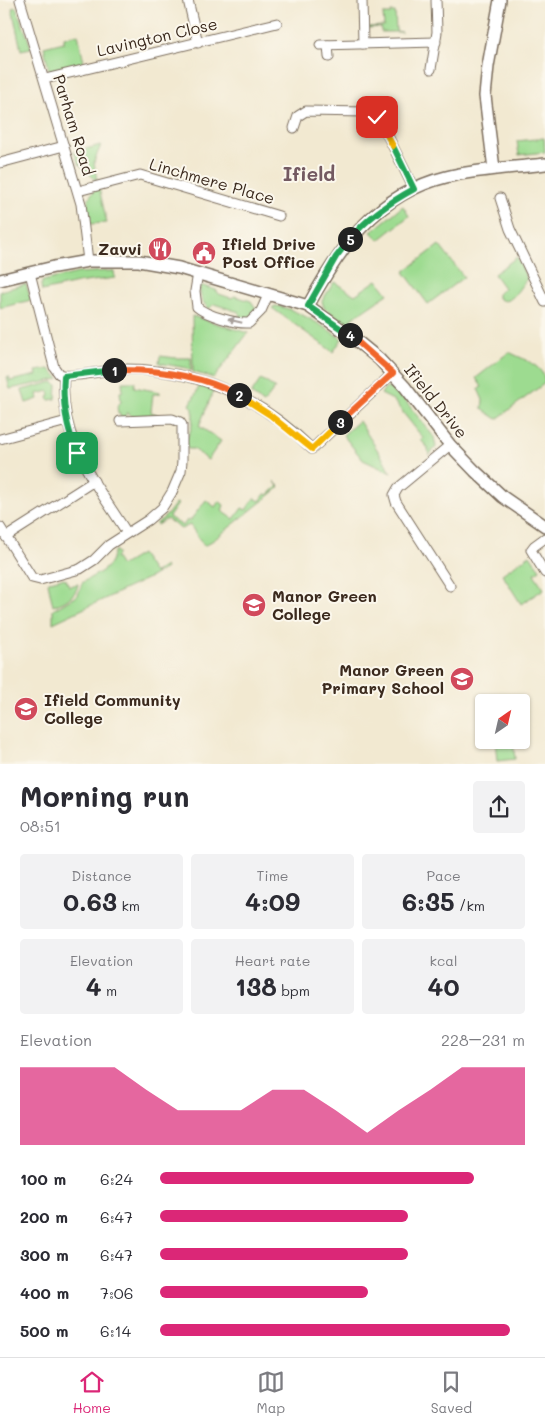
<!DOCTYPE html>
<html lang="en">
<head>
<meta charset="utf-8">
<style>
  body { margin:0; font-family:Mali,sans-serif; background:#f2f2f3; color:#2b2b33; height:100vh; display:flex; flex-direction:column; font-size:19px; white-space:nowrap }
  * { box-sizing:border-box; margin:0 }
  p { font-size:16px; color:#7c7c81 }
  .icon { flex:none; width:28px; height:28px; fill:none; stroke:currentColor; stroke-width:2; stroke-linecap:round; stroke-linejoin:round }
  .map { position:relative; height:764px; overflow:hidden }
  .side { display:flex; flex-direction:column; background:#fff; flex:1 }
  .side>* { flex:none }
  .needle { width:32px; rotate:34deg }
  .buttons { position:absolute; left:475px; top:694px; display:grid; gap:10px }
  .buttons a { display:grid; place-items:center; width:55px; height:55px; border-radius:5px; background:#fff; box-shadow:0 1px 4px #0004; font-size:25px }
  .pin { position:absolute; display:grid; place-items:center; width:42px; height:42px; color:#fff; margin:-21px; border-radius:10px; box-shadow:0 2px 8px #0006 }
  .km { position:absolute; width:25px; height:25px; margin:-12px; border-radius:50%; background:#222; color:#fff; font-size:14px; line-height:25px; text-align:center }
  .round { display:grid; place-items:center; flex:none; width:52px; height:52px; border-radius:5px; background:#f2f2f3 }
  .overview { display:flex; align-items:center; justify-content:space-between; height:85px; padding:0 20px }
  h1 { font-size:28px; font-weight:800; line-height:38px }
  .stats { display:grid; grid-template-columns:repeat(3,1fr); gap:8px; height:85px; padding:5px 20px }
  .stats div { display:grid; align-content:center; border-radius:5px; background:#f2f2f3; text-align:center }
  .stats b { font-size:25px; font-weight:800 }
  .stats small { font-size:14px; font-weight:400 }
  .stats p { font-size:14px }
  .chart { height:140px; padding:10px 20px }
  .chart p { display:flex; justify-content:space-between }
  .chart svg { width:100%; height:90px; margin-top:5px; fill:#db2777; opacity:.7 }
  ul { padding:0 20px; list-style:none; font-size:16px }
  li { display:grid; grid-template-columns:80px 60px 1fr; align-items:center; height:38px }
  li i { height:12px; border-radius:6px; background:#db2777 }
  .menu { display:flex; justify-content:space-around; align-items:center; height:70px; border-top:1px solid #e1e1e2; background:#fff; font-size:14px; color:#7c7c81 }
  .menu a { display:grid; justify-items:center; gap:2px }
  .menu .current { color:#db2777 }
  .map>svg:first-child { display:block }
  .grass { fill:#9ddb90; stroke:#6c8257 }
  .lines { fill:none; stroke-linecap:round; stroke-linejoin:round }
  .minor-casing { stroke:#7b6d5d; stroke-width:11 }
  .tertiary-casing { stroke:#7b6d5d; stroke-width:14 }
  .minor { stroke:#fff; stroke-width:9 }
  .tertiary { stroke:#fff; stroke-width:11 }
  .oneway { fill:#a79f9a }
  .split-1-casing { stroke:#fff; stroke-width:10 }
  .split-2-casing { stroke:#fff; stroke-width:10 }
  .split-3-casing { stroke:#fff; stroke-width:10 }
  .split-4-casing { stroke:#fff; stroke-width:10 }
  .split-5-casing { stroke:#fff; stroke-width:10 }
  .split-6-casing { stroke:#fff; stroke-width:10 }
  .split-7-casing { stroke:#fff; stroke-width:10 }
  .split-1 { stroke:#22a559; stroke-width:6 }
  .split-2 { stroke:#f0652b; stroke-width:6 }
  .split-3 { stroke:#f5b400; stroke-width:6 }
  .split-4 { stroke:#f0652b; stroke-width:6 }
  .split-5 { stroke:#22a559; stroke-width:6 }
  .split-6 { stroke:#22a559; stroke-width:6 }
  .split-7 { stroke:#f5b400; stroke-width:6 }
  .labels { text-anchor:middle; stroke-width:4; stroke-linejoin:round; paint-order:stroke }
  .street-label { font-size:16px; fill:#3b2a1e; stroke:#fbf7ec }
  .poi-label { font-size:16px; font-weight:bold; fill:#3b2a1e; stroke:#fbf7ec; text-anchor:start }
  .quarter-label { font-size:19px; font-weight:bold; fill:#735961; stroke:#fbf7ec }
</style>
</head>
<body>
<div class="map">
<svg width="545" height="765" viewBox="0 0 545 765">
  <rect width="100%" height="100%" fill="#fbf7ec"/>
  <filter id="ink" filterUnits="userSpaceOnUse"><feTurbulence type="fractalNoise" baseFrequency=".02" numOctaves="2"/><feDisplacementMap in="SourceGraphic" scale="10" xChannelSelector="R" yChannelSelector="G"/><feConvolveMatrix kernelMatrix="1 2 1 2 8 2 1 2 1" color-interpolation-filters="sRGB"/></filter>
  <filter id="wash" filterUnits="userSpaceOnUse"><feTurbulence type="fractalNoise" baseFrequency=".0096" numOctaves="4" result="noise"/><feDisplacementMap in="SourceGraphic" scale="20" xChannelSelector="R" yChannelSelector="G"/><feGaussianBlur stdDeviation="1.12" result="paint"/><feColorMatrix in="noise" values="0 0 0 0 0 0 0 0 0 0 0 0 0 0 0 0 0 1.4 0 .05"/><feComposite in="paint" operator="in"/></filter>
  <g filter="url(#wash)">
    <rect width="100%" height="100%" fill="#f2e9d1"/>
    <!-- grass -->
    <g class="grass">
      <path d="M16,7C21,22 27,33 31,48L21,50L12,8Z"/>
      <path d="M391,12H395L396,31L402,32H381V27L368,28V27L384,26L383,14H391Z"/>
      <path d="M78,34L84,62L49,70L44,47L64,42V38Z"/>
      <path d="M544,138L545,152L519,155L517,141Z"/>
      <path d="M101,145L94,162L97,181L79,164L74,152Z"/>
      <path d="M99,188L107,223L90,224L87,221C86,208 86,194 99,188Z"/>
      <path d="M403,206L409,216L379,240L371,232Z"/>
      <path d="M439,245L464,277L428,304L404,272Z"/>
      <path d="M517,257L527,279C518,288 511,308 498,298V294L504,288L494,274Z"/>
      <path d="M108,271H114L115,278L77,283L42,291L41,285L43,281L78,273Z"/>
      <path d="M377,280L388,294L350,320L355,325L354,327H352L324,308L322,301L334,282L355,295Z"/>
      <path d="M26,284L31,300L0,308V291Z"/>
      <path d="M200,285L216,290L219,294L231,298L235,296L251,301L257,310C252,316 248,319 240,319L239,312L214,304L209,309C202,303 199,294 200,285Z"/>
      <path d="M275,306C294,307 326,328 342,339L333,352L272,308Z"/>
      <path d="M192,316L248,333L214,378L193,372Z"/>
      <path d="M509,352C522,359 545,365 545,383L497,419L482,409L483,400L478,389L482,387L476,378Z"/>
      <path d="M160,356L176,358H191V371L186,368L159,363Z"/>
      <path d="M50,369L59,379L10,389L7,378L9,377L10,381L37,375L36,371Z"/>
      <path d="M261,379L275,388L264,403L251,394Z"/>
      <path d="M53,382L57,385L56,399L49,400L48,397L50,396L49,391L37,394L38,399L26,403L22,390Z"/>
      <path d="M122,382H135L134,387L160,392V394H153L151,412L157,414L131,416L129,413H127L125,417H120V414H118L117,406L121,402L120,392L123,391Z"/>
      <path d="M200,385L213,388L214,390L199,426L221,441L208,460L194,449H188C183,441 188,437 191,429C193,423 193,414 193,408L190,405Z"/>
      <path d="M388,388L395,390L400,394L434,437L436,447L429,455L428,448L421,440L423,438L393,400L381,394L384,389Z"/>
      <path d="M359,421L387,465L386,466L391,473L363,460L343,435Z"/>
      <path d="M274,481L280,487L215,539L204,546L190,525L181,529L167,519L157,525L156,524L167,515L176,503L178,504L169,517L183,526L187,520L189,522L206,500L215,507L219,501L224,505L222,511L234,519L242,508L246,510L254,498L260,501L265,494L268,495L278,486Z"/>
      <path d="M115,550L118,554L115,557L121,566L141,554L154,573L165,566L166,568L151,577L53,623V610L78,595L82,583C91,576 106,572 111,561C113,557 112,554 115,550Z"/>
      <path d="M530,555L540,570L534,574L544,589L521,604L502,574Z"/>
      <path d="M62,578L66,579L69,586L78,584C77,596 63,603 53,606L48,583L50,581Z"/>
      <path d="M495,740H513L515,759L497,761Z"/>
    </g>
  </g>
  <g filter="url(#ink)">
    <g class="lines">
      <!-- minor casing -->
      <g class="minor-casing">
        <g id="minor">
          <path d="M20,0L81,204L88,261"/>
          <path d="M188,0L198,43"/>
          <path d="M362,0L363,44"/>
          <path d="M320,45L436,42"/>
          <path d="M328,45L329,57"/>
          <path d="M431,69L437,32L436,0"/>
          <path d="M45,79L277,23"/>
          <path d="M294,128L298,116L306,111L366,112L374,114L380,120L414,189"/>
          <path d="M0,163L64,146"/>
          <path d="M78,191L140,175L279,216"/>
          <path d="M500,198L510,229L545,302"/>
          <path d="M30,273L54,367L59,374C70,379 104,370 120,369C196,368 258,396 312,449L393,373"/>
          <path d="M198,273L195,291L197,307C206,315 236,324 249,323L261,311L268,295"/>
          <path d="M64,376C59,441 95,482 127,533"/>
          <path d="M0,439L67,421"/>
          <path d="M450,445L398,488L394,495L396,502L450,586"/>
          <path d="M0,527L32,578L40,580L80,569L94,560L109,545L148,520L162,508L172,492L181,471L182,461V425L180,422L172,419L120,421"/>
          <path d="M6,537L94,481"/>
          <path d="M545,538L534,546L531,550L545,573"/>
        </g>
      </g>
      <!-- tertiary casing -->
      <g class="tertiary-casing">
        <g id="tertiary">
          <path d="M494,169L485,96L488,66L500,0"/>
          <path d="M0,280L54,267L88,261H139L179,268L308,306L352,337L379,359L405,387L450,445L475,471L503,497L545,526"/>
          <path d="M308,306C340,247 377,194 446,177C479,169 512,168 545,164"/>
        </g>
      </g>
      <!-- minor -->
      <use href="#minor" class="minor"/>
      <!-- tertiary -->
      <use href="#tertiary" class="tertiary"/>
    </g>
    <!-- one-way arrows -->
    <defs><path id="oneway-solid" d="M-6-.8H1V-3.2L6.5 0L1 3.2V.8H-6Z" transform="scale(1.25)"/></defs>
    <use class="oneway" href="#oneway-solid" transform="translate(235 321) rotate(-166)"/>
  </g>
  <g class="lines" filter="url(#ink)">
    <!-- split-1 casing -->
    <g class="split-1-casing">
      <path id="split-1" d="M77,453C67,429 62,402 64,376L114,370"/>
    </g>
    <!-- split-2 casing -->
    <g class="split-2-casing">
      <path id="split-2" d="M114,370C158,369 201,375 239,395"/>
    </g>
    <!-- split-3 casing -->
    <g class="split-3-casing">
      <path id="split-3" d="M239,395L270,415L312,449L340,422"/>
    </g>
    <!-- split-4 casing -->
    <g class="split-4-casing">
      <path id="split-4" d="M340,422L393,373L350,335"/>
    </g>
    <!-- split-5 casing -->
    <g class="split-5-casing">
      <path id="split-5" d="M350,335L308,306L336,257L350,239"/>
    </g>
    <!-- split-6 casing -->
    <g class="split-6-casing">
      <path id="split-6" d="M350,239C367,218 390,202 414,189L393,146"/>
    </g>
    <!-- split-7 casing -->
    <g class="split-7-casing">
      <path id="split-7" d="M377,117L393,146"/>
    </g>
    <!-- split-1 -->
    <use href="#split-1" class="split-1"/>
    <!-- split-2 -->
    <use href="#split-2" class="split-2"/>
    <!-- split-3 -->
    <use href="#split-3" class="split-3"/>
    <!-- split-4 -->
    <use href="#split-4" class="split-4"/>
    <!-- split-5 -->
    <use href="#split-5" class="split-5"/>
    <!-- split-6 -->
    <use href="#split-6" class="split-6"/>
    <!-- split-7 -->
    <use href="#split-7" class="split-7"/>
  </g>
  <!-- icons -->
  <defs>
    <g id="restaurant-disc" transform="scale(1.25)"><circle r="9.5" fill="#d1495b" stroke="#fbf7ec"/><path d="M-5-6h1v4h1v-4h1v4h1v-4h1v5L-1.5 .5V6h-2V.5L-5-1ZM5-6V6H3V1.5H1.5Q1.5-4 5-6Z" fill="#fff"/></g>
    <g id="civic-disc" transform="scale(1.25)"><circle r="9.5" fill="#d1495b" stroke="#fbf7ec"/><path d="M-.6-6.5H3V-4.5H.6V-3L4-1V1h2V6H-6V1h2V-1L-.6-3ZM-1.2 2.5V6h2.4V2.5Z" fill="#fff"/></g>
    <g id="school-disc" transform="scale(1.25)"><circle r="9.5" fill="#d1495b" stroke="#fbf7ec"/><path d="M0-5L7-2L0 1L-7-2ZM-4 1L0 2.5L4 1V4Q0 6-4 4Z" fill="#fff"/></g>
  </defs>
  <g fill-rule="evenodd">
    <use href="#restaurant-disc" x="160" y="249"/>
    <use href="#civic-disc" x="204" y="253"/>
    <use href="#school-disc" x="254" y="605"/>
    <use href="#school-disc" x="462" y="679"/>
    <use href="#school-disc" x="26" y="709"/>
  </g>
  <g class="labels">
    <!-- street labels -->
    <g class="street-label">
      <text transform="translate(157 37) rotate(-13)" y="6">Lavington Close</text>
      <text transform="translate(74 125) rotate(73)" y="6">Parham Road</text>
      <text transform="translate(212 181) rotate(16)" y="6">Linchmere Place</text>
      <text transform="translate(436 401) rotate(51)" y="6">Ifield Drive</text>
    </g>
    <!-- poi labels -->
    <g class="poi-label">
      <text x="222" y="250">Ifield Drive<tspan x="222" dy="18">Post Office</tspan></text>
      <text x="142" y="255" text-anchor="end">Zavvi</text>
      <text x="272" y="602">Manor Green<tspan x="272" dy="18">College</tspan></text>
      <text x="444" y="676" text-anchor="end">Manor Green<tspan x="444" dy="18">Primary School</tspan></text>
      <text x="44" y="706">Ifield Community<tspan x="44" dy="18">College</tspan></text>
    </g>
    <!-- quarter labels -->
    <g class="quarter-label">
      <text x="309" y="181">Ifield</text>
    </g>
  </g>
</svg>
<div class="buttons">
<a><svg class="needle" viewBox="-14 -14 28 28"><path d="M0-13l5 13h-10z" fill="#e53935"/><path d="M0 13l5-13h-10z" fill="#7c7c81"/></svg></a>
</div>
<div class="pin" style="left:77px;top:453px;background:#1e9e55"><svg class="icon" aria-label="arrive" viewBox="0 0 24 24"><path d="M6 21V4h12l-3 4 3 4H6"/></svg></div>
<div class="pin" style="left:377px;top:117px;background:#d93025"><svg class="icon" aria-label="check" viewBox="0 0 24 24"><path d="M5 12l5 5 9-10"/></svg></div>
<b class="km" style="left:114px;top:370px">1</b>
<b class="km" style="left:239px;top:395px">2</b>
<b class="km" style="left:340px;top:422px">3</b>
<b class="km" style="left:350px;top:335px">4</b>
<b class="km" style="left:350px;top:239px">5</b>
</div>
<section class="side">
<div class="overview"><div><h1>Morning run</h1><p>08:51</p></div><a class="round"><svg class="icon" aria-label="share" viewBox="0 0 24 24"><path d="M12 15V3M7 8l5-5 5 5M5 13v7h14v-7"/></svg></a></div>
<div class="stats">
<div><p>Distance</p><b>0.63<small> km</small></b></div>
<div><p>Time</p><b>4:09</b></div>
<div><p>Pace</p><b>6:35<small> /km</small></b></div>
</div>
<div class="stats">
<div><p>Elevation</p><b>4<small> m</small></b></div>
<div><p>Heart rate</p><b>138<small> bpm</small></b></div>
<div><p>kcal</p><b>40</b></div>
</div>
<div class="chart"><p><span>Elevation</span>228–231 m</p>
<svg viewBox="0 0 160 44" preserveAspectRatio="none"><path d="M0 44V6L10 6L20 6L30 6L40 17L50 27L60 27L70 27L80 17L90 17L100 27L110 38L120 27L130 17L140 6L150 6L160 6V44z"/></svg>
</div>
<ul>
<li><b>100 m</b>6:24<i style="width:86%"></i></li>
<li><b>200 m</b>6:47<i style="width:68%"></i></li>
<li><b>300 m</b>6:47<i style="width:68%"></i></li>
<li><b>400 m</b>7:06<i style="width:57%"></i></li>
<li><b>500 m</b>6:14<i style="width:96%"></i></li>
</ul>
</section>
<nav class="menu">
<a class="current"><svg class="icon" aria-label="home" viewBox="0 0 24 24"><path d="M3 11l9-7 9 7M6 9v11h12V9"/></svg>Home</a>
<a><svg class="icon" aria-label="map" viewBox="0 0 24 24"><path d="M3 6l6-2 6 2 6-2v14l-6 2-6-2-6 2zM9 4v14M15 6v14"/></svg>Map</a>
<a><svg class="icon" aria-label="saved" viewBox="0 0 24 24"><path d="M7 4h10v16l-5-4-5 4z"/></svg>Saved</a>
</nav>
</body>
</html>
